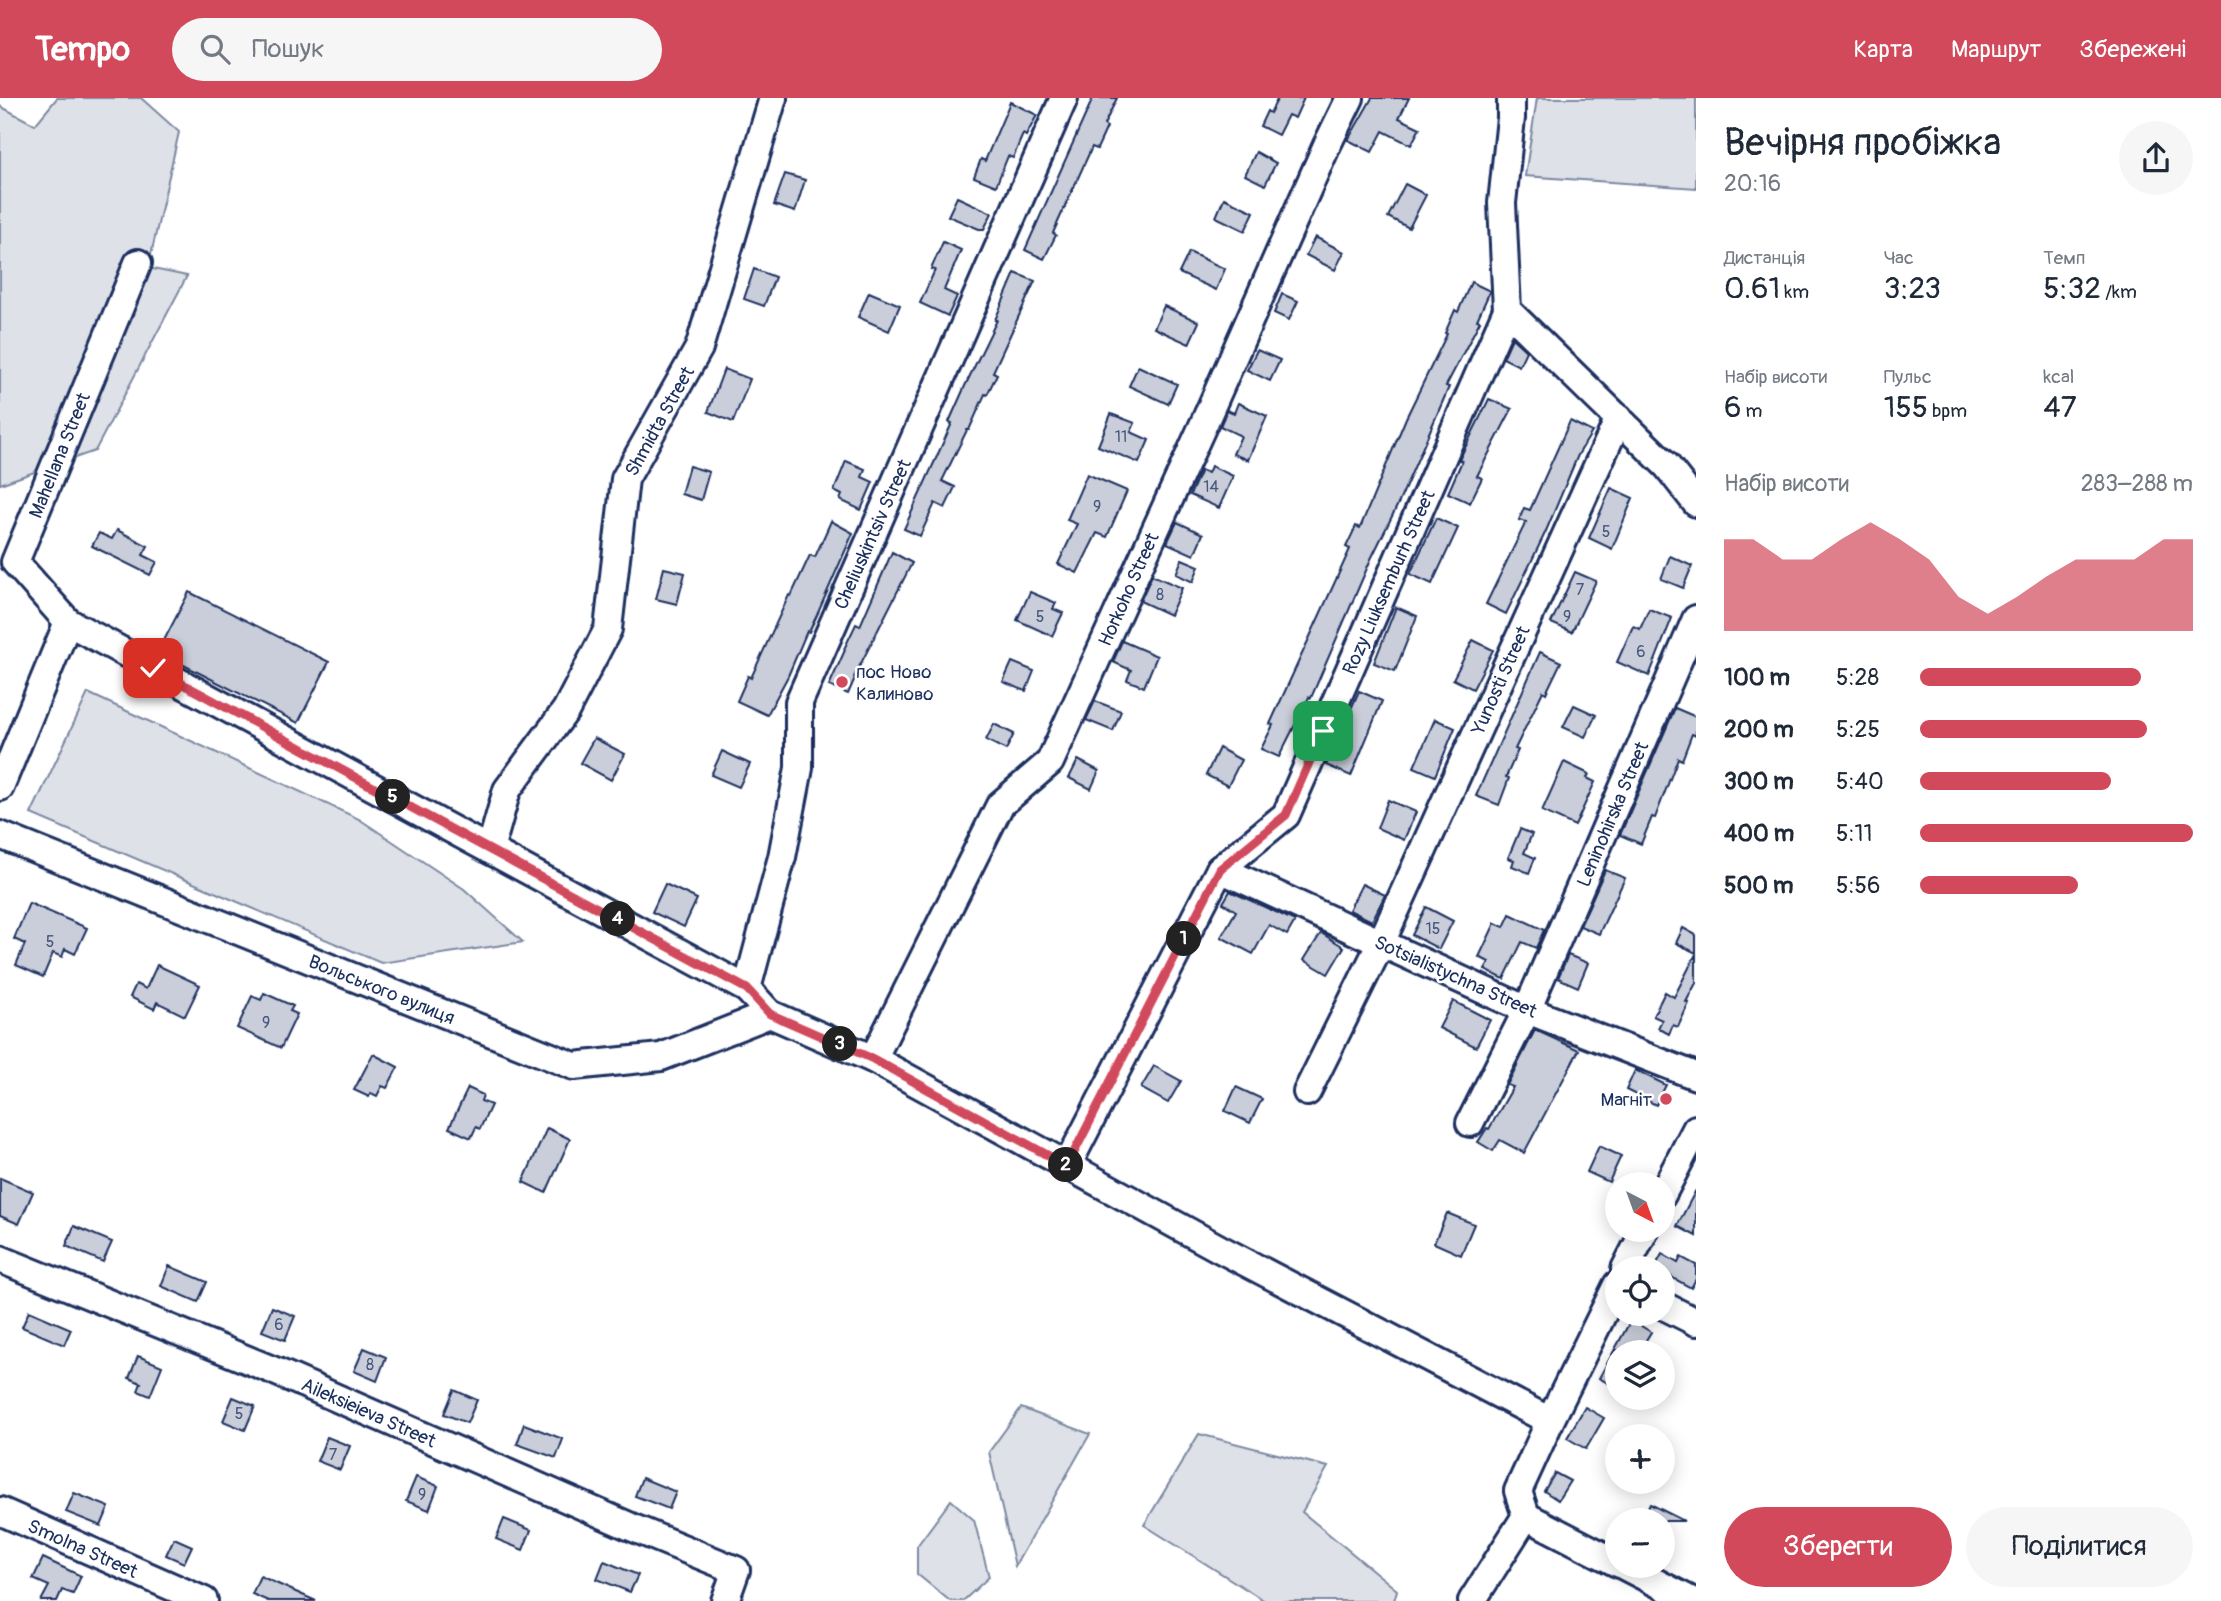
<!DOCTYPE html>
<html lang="uk">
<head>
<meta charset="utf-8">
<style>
  body { margin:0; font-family:Pangolin,sans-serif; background:#f6f6f7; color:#1f2937; height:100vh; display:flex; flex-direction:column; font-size:26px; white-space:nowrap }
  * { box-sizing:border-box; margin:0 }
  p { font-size:23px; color:#747a83 }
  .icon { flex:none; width:38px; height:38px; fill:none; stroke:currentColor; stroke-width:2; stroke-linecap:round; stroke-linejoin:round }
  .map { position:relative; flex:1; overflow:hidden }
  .details { display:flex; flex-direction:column; background:#fff; width:525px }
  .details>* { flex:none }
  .needle { width:46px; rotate:139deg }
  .controls { position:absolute; left:1605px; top:1074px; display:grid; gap:14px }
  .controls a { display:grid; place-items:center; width:70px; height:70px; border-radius:50%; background:#fff; box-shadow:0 4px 18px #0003; font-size:35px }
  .pin { position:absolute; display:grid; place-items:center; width:60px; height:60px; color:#fff; margin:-30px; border-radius:14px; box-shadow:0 4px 10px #0006 }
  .km { position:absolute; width:35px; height:35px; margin:-18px; border-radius:50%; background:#222; color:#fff; font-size:19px; line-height:35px; text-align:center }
  .round { display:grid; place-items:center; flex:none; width:74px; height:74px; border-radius:37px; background:#f6f6f7 }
  .overview { display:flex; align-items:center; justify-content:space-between; height:119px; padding:0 28px }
  h1 { font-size:38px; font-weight:600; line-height:52px }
  .stats { display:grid; grid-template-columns:repeat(3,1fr); gap:10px; height:119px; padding:7px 28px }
  .stats div { display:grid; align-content:center }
  .stats b { font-size:30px; font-weight:600 }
  .stats small { font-size:19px; font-weight:400 }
  .stats p { font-size:19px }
  .chart { height:196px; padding:14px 28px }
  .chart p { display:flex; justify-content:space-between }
  .chart svg { width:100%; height:126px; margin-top:7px; fill:#d1495b; opacity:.7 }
  .button { display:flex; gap:14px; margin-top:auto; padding:14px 28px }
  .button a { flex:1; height:80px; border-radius:42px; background:#d1495b; color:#fff; font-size:28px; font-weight:600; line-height:80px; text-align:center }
  .button a+a { background:#f6f6f7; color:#1f2937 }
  ul { padding:0 28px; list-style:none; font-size:23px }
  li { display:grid; grid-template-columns:112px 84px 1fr; align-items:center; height:52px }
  li i { height:18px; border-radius:9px; background:#d1495b }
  header { display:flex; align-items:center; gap:42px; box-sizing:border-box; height:98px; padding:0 35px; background:#d1495b; color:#fff }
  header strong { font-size:33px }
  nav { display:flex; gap:38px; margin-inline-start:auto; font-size:24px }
  .search { width:490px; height:63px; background:#f6f6f7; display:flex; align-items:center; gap:18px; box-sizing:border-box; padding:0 24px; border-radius:38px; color:#747a83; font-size:26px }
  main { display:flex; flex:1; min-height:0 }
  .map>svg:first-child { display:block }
  .green { fill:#dee1e7; stroke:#7c88a2; stroke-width:2 }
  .building { fill:#caceda; stroke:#1b2f5e; stroke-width:2 }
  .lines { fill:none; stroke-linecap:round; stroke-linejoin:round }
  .minor-casing { stroke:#1b2f5e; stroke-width:32 }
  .minor { stroke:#fff; stroke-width:26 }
  .route-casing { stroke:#fff; stroke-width:14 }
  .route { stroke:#d1495b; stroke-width:9 }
  .poi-dot { fill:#d1495b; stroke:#fff; stroke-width:2.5 }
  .labels { text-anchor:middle; stroke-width:5; stroke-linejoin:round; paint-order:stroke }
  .number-label { font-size:16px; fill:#47577d }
  .street-label { font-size:19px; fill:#1b2f5e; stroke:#fff }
  .poi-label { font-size:19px; fill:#1b2f5e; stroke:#fff; text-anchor:start }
</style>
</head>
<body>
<header>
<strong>Tempo</strong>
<div class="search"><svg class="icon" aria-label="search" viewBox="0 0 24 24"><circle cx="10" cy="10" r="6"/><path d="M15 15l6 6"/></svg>Пошук</div>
<nav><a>Карта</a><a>Маршрут</a><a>Збережені</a></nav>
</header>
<main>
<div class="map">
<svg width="1696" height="1503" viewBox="0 0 1696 1503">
  <rect width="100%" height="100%" fill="#fff"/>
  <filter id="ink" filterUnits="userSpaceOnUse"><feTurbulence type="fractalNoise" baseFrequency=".0143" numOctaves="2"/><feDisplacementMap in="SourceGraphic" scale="14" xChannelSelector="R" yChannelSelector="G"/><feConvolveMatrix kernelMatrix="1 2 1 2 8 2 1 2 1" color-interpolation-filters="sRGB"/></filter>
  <g filter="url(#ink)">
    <!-- green -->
    <g class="green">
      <path d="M57,0H141L179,34L148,170L187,178L95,353L0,386V8L35,27Z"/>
      <path d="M1537,0H1696V90L1525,78Z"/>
      <path d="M88,595L359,721L464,791L523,844L381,865L31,716Z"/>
      <path d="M1021,1310L1090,1336L1015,1468L989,1354Z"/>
      <path d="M1199,1336L1328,1369L1302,1414L1397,1492L1394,1503H1265L1144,1427Z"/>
      <path d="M951,1402L974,1422L989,1479L963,1503H950L917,1476V1448Z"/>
    </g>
    <!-- building -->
    <g class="building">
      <path d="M1093,0H1117L1104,27L1107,29L1097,51L1092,49L1053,135L1056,137L1044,161L1025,152Z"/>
      <path d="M1278,0H1304L1295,20L1288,17L1278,37L1260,28L1267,13L1270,15Z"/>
      <path d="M1372,0H1409L1399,20L1420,30L1411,47L1383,33L1372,54L1348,42Z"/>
      <path d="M1010,4L1037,17L1026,38L1023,36L1013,60L1008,58L996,88L974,79L981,61L985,63Z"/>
      <path d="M1256,54L1276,65L1265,87L1245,77Z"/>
      <path d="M785,76L805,82L795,114L774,107Z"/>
      <path d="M1405,86L1426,97L1409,130L1388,119Z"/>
      <path d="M957,99L992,115L984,131H979L948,118Z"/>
      <path d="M1224,100L1254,114L1245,133L1216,119Z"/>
      <path d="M1315,139L1344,154L1335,172L1306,157Z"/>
      <path d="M943,144L961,152L944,192L957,198L948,218L920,205L935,172L931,171Z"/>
      <path d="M1189,154L1225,171L1216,192L1179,175Z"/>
      <path d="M754,171L775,179L764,208L744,201Z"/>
      <path d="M1015,175L1035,183L993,274L997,276L987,297L985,296L969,332H967L942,383L955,389L945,410L935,405L920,438L904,431L952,325L949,324L965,288L997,222H995Z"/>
      <path d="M1471,184L1490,193L1477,222L1480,223L1446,288L1449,289L1399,404L1371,461L1311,600L1309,599L1279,659L1261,651L1273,627L1270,626L1350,451L1346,449L1356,428L1360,430L1406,320L1447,236L1445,235L1455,212L1458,214Z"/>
      <path d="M869,194L900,207L889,233L858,219Z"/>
      <path d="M1282,196L1298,203L1289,222L1274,215Z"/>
      <path d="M1164,208L1199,224L1189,246L1154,230Z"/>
      <path d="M1512,240L1526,253L1519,268L1503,260Z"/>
      <path d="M1257,252L1280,262L1270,283L1247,272Z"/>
      <path d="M1138,268L1177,286L1168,306L1129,288Z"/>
      <path d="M724,271L750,281L733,324L708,314Z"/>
      <path d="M1489,301L1512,311L1477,378L1482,380L1470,405L1448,395L1462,363L1459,362Z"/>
      <path d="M1238,305L1267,318L1248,362L1233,356L1241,338L1220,328L1227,312L1234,315Z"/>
      <path d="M1111,316L1135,325L1131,334L1149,342L1139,365L1098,348Z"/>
      <path d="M1570,323L1592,334L1578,357L1546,433L1506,516L1486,506L1526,424L1519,422L1524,410L1530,412Z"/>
      <path d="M846,363L865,371L862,379L873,384L861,412L840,402L842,397L834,393Z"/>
      <path d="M689,368L709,374L701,402L681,396Z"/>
      <path d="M1211,368L1233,378L1219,410L1190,397L1201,372L1208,375Z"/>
      <path d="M1087,376L1127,393L1107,439L1097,435L1077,475L1058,466L1077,426L1067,422Z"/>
      <path d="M1611,390L1633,400L1612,451L1589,440Z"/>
      <path d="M1436,420L1458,430L1432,486L1410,476Z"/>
      <path d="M831,423L853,435L817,517L809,534L807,533L788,578L767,617L737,603L748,578L751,580L789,497L791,498L810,457L815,459Z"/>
      <path d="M1177,424L1203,436L1194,457L1167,445Z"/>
      <path d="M117,432L148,448L143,457L157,464L150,477L92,448L99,435L112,441Z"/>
      <path d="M892,454L912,465L854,579L855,580L848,596L829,588L845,552L844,551L856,526L860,528Z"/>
      <path d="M1670,458L1692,468L1683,490L1661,481Z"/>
      <path d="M1182,461L1199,468L1193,484L1176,476Z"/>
      <path d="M664,470L685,475L677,506L656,501Z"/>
      <path d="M1575,474L1596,483L1572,534L1551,525Z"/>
      <path d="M1152,477L1182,490L1170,517L1140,503Z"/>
      <path d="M189,494L329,564L298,625L158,554Z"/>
      <path d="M1030,494L1056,505L1053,511L1063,515L1052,538L1017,522Z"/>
      <path d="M1396,509L1417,518L1395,573L1374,565Z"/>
      <path d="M1649,511L1672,520L1649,578L1617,564L1633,528L1640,531Z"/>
      <path d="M1473,542L1493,552L1473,591L1453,581Z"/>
      <path d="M1122,543L1157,558L1144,589L1127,582L1131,572L1113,564Z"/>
      <path d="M1540,554L1561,564L1546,595L1543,593L1515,651L1518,652L1506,679L1509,680L1499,707L1476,698Z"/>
      <path d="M1012,564L1034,573L1026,593L1003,584Z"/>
      <path d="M1359,593L1382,603L1351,678L1326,667Z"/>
      <path d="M1095,603L1121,613L1113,633L1086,622Z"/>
      <path d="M1574,607L1596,617L1585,639L1563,629Z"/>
      <path d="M1675,610L1696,619V638L1692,636L1682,662L1678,660L1655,720L1652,719L1641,746L1620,737Z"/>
      <path d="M1435,621L1455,630L1435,678L1414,669Z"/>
      <path d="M994,626L1014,636L1006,652L986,642Z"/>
      <path d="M594,640L625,656L611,682L580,665Z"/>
      <path d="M1219,650L1241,662L1228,688L1206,677Z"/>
      <path d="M722,653L750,666L739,689L711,677Z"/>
      <path d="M1078,662L1099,673L1091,691L1069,680Z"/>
      <path d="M1564,664L1589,676L1587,680L1595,684L1575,728L1542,713Z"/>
      <path d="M1388,702L1416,714L1404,742L1377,730Z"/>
      <path d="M1520,731L1532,736L1524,755L1535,760L1529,775L1512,768L1514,762L1508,760Z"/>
      <path d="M1605,772L1625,780L1599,836L1580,828Z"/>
      <path d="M665,786L697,801L684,829L652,814Z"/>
      <path d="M1362,786L1385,797L1372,823L1349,812Z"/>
      <path d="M1230,793L1295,823L1287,837L1269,827L1253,856L1221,839L1236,813L1223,805Z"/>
      <path d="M29,805L87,830L75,856L65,851L62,859L53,855L43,879L16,867L25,846L14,841Z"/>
      <path d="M1426,809L1453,823L1439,851L1412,837Z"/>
      <path d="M1510,816L1544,832L1536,850L1522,844L1504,881L1485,872L1489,864L1479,859L1495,825L1504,829Z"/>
      <path d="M1683,830L1696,837V855L1676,845Z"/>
      <path d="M1321,835L1344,849L1328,876L1304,862Z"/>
      <path d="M1696,856V885L1686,904L1689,905L1678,929L1673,927L1669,936L1658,930L1662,922L1653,918L1665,894L1674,899Z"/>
      <path d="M1568,857L1588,865L1578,889L1558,880Z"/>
      <path d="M157,867L200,887L185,918L157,904L154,911L130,899L136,886L146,891Z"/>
      <path d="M264,895L293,908L290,913L297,916L281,950L237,930L252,898L261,902Z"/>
      <path d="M1453,903L1490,922L1476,949L1439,930Z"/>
      <path d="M1535,932L1579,952L1524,1055L1500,1042L1493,1053L1478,1044L1487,1030L1489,1031L1513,989L1507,987Z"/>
      <path d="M373,956L398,969L387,990L382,988L377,998L371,995L369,999L354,992Z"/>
      <path d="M1154,968L1181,983L1168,1005L1141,990Z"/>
      <path d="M1635,972L1666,987L1656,1007L1626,992Z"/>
      <path d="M1236,989L1262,1001L1250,1025L1225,1013Z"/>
      <path d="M468,990L483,997L481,1003L491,1007L480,1031L476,1029L471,1040L449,1030Z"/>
      <path d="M547,1030L570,1041L546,1095L523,1084Z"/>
      <path d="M1599,1048L1621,1058L1609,1084L1587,1074Z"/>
      <path d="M0,1080L33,1094L19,1126L0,1118Z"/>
      <path d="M1696,1092V1138L1677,1128Z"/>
      <path d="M1447,1115L1474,1126L1461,1157L1434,1145Z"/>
      <path d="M74,1128L112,1144L103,1164L66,1148Z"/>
      <path d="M1662,1156L1678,1165L1681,1159L1696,1167V1181L1691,1190L1662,1174V1171L1655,1169Z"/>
      <path d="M169,1168L207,1184L198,1204L161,1188Z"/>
      <path d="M272,1209L295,1218L285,1242L262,1233Z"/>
      <path d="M29,1213L71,1231L64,1247L22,1229Z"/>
      <path d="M1631,1222L1651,1234L1638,1255H1622L1617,1252V1290L1599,1280Z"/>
      <path d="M364,1250L386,1259L377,1283L354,1273Z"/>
      <path d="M138,1258L162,1268L150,1298L138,1293L141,1285L129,1280Z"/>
      <path d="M454,1292L477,1302L467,1325L444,1316Z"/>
      <path d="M233,1299L255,1308L245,1332L223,1323Z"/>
      <path d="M1585,1309L1604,1320L1586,1351L1567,1340Z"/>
      <path d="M524,1326L563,1341L556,1360L517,1346Z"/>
      <path d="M327,1339L350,1348L340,1372L317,1363Z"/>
      <path d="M1555,1375L1570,1383L1558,1402L1544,1393Z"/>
      <path d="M416,1379L438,1388L429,1412L406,1403Z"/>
      <path d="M642,1380L676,1394L669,1411L635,1398Z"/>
      <path d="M74,1395L109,1409L101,1428L66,1414Z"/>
      <path d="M1650,1406L1684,1423H1641Z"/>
      <path d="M504,1421L531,1432L523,1452L496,1441Z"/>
      <path d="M174,1440L192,1448L184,1465L166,1457Z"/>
      <path d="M43,1460L81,1478L73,1496L62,1492L57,1503H41L49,1488L33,1481Z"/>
      <path d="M604,1463L638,1477L630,1494L597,1481Z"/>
      <path d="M260,1478L316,1503H268L252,1496Z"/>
    </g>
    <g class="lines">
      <!-- minor casing -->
      <g class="minor-casing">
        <g id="minor">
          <path d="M1511,0V20L1502,105L1507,212L1667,368L1696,405"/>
          <path d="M68,524L747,891L770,916L873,961L1220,1151L1550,1323"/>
          <path d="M0,689L68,524L15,464L138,165"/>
          <path d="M0,737L574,968L661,959L770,916"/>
          <path d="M490,752L507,692L566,612L608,531L625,381L699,250L773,0"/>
          <path d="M1220,771L1527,912L1696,978"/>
          <path d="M747,891L782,759L799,670V604L1064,0"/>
          <path d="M873,961L1000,707L1050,664L1205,323L1327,47L1350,0"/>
          <path d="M1307,994L1381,845L1619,320"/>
          <path d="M1470,1025L1527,912L1696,521"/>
          <path d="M1067,1068L1220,771L1286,717L1507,212"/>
          <path d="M1662,1097L1696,1031"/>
          <path d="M0,1161L275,1273L631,1429L736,1472L725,1503"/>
          <path d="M1625,1171L1645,1132"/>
          <path d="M1662,1207L1696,1224"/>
          <path d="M0,1413L204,1503"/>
          <path d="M1526,1418L1617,1465"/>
          <path d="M1624,1468L1692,1503"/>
          <path d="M1472,1503L1526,1418L1518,1393L1550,1323L1617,1187"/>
        </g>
      </g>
      <!-- minor -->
      <use href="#minor" class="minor"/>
    </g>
  </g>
  <g class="lines" filter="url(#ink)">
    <!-- route casing -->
    <g class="route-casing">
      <path id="route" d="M153,570L747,891L770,916L873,961L1067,1068L1220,771L1286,717L1323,633"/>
    </g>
    <!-- route -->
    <use href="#route" class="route"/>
  </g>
  <!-- markers -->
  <g class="poi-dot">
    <circle cx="842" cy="584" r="7"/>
    <circle cx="1666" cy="1001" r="7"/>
  </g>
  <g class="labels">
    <!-- number labels -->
    <g class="number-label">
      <text x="1121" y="344">11</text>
      <text x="1211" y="394">14</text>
      <text x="1097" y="414">9</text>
      <text x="1606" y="439">5</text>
      <text x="1580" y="497">7</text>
      <text x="1160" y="502">8</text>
      <text x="1040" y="524">5</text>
      <text x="1567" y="524">9</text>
      <text x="1641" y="559">6</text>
      <text x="1433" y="836">15</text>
      <text x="50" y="849">5</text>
      <text x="266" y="930">9</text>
      <text x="279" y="1232">6</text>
      <text x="370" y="1272">8</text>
      <text x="239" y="1321">5</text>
      <text x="333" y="1362">7</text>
      <text x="422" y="1402">9</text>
    </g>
    <!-- street labels -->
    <g class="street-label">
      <text transform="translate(659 323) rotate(-61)" y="7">Shmidta Street</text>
      <text transform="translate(59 357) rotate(-68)" y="7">Mahellana Street</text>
      <text transform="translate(872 436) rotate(-66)" y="7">Cheliuskintsiv Street</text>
      <text transform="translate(1388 484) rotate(-66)" y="7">Rozy Liuksemburh Street</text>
      <text transform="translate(1128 491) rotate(-66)" y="7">Horkoho Street</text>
      <text transform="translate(1500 582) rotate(-66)" y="7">Yunosti Street</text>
      <text transform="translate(1612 716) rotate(-67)" y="7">Leninohirska Street</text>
      <text transform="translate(1456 878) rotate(24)" y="7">Sotsialistychna Street</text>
      <text transform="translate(382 891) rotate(22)" y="7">Вольського вулиця</text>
      <text transform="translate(369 1314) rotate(24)" y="7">Aileksieieva Street</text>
      <text transform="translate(83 1450) rotate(24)" y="7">Smolna Street</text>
    </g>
    <!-- poi labels -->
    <g class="poi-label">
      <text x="856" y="580">пос Ново<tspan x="856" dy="22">Калиново</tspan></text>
      <text x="1652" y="1008" text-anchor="end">Магніт</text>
    </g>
  </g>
</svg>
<div class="controls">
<a><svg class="needle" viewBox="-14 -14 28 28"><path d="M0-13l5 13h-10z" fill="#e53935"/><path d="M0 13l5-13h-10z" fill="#747a83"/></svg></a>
<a><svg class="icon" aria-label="locate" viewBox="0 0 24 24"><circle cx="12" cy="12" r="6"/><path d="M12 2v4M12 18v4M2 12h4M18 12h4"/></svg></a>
<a><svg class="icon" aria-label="layers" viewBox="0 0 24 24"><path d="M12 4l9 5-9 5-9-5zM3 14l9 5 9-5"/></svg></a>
<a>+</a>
<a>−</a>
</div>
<div class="pin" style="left:1323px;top:633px;background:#1e9e55"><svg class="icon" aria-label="arrive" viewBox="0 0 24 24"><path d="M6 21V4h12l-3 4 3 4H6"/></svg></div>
<div class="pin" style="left:153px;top:570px;background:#d93025"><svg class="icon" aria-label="check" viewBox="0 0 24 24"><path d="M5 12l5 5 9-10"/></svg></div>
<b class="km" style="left:1184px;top:841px">1</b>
<b class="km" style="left:1066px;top:1067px">2</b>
<b class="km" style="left:840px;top:946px">3</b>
<b class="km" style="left:618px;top:821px">4</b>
<b class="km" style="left:393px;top:699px">5</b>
</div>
<section class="details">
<div class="overview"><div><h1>Вечірня пробіжка</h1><p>20:16</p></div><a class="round"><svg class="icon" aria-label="share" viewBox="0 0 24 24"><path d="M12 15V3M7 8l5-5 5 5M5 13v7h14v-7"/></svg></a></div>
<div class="stats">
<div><p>Дистанція</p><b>0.61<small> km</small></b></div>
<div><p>Час</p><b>3:23</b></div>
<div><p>Темп</p><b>5:32<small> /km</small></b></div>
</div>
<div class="stats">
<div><p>Набір висоти</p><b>6<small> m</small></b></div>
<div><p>Пульс</p><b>155<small> bpm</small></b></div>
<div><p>kcal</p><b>47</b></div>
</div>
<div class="chart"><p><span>Набір висоти</span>283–288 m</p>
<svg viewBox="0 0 160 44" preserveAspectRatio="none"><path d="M0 44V12L10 12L20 19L30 19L40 12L50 6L60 12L70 19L80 32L90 38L100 32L110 25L120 19L130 19L140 19L150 12L160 12V44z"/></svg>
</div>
<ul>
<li><b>100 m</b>5:28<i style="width:81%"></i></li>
<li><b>200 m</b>5:25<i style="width:83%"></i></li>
<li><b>300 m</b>5:40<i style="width:70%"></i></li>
<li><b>400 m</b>5:11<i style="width:100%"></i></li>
<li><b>500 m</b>5:56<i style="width:58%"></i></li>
</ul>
<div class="button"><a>Зберегти</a><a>Поділитися</a></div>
</section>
</main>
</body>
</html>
